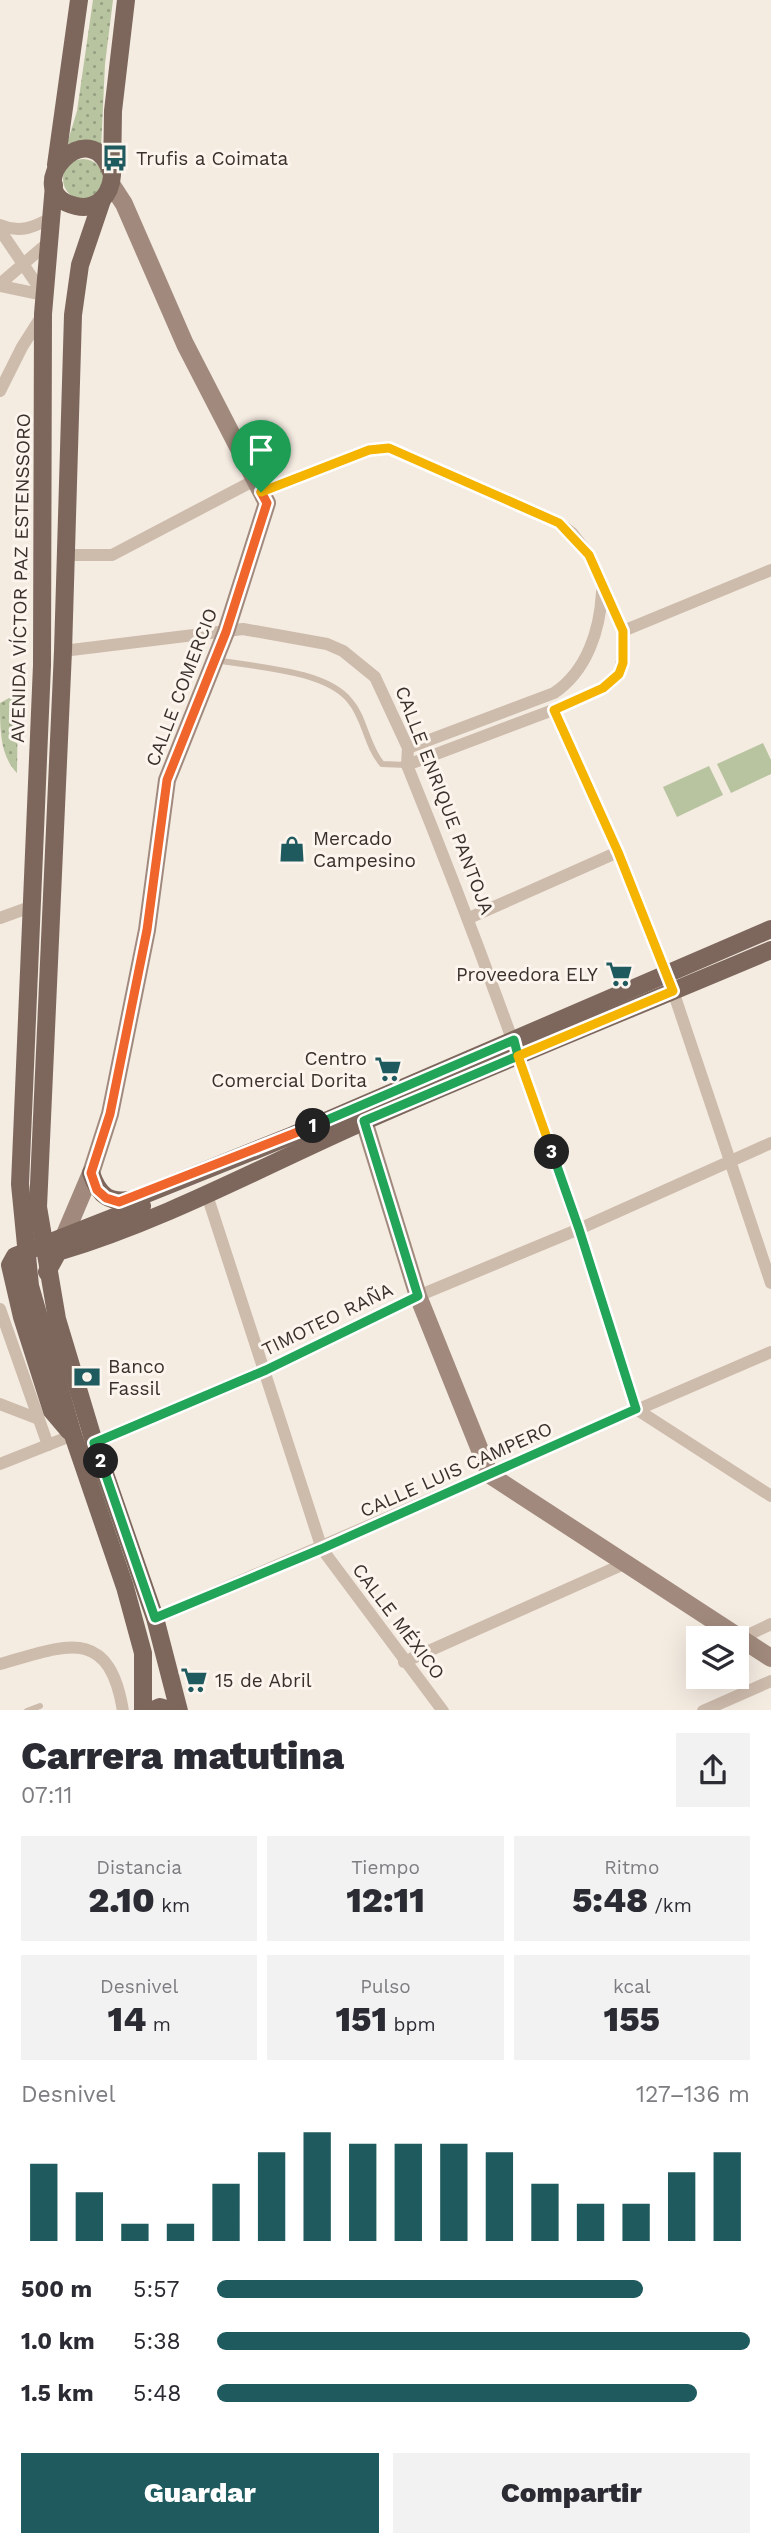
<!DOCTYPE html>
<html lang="es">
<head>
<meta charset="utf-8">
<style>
  body { margin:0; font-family:"Work Sans",sans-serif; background:#f2f2f3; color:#2b2b33; height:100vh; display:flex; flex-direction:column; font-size:26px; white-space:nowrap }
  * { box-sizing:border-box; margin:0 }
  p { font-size:23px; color:#7c7c81 }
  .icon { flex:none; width:38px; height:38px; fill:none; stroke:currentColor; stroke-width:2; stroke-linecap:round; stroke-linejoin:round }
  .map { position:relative; height:1710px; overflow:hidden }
  .panel { display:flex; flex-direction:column; background:#fff; flex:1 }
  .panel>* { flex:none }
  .tools { position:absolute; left:686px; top:1626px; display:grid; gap:14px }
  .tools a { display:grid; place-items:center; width:63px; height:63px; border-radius:0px; background:#fff; box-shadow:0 7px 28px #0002; font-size:35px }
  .pin { position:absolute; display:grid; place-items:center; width:60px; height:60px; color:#fff; margin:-72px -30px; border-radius:50% 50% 50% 0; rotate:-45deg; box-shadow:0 0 7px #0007 }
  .pin .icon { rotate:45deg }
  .km { position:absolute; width:35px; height:35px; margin:-18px; border-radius:50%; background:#222; color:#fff; font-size:19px; line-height:35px; text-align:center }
  .round { display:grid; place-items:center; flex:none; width:74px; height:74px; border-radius:0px; background:#f2f2f3 }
  .headline { display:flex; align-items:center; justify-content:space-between; height:119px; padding:0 21px }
  h1 { font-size:38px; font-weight:800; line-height:52px }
  .metrics { display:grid; grid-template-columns:repeat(3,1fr); gap:10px; height:119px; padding:7px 21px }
  .metrics div { display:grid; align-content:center; border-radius:0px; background:#f2f2f3; text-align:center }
  .metrics b { font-size:35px; font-weight:800 }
  .metrics small { font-size:19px; font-weight:400 }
  .metrics p { font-size:19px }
  .chart { height:196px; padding:14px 21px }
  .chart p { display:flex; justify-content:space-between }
  .chart svg { width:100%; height:126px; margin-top:7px; stroke:#1f5a5e; stroke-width:6 }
  .cta { display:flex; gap:14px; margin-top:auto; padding:14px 21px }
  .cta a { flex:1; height:80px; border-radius:0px; background:#1f5a5e; color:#fff; font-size:28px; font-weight:800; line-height:80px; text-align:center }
  .cta a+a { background:#f2f2f3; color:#2b2b33 }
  ul { padding:0 21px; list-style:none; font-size:23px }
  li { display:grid; grid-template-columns:112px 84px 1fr; align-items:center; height:52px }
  li i { height:18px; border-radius:9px; background:#1f5a5e }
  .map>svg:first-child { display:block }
  .grass { fill:url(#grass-dots) }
  .pitch { fill:#b8c4a0 }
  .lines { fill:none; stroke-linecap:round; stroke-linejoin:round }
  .lane { stroke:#cdbbac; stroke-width:6 }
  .street { stroke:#cdbbac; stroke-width:12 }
  .secondary { stroke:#a18a7d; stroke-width:18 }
  .primary { stroke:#7d675c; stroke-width:18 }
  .split-1-casing { stroke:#fff; stroke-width:14 }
  .split-2-casing { stroke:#fff; stroke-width:14 }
  .split-3-casing { stroke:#fff; stroke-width:14 }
  .split-4-casing { stroke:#fff; stroke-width:14 }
  .split-1 { stroke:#f0652b; stroke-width:9 }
  .split-2 { stroke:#22a559; stroke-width:9 }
  .split-3 { stroke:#22a559; stroke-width:9 }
  .split-4 { stroke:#f5b400; stroke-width:9 }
  .labels { text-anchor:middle; stroke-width:6; stroke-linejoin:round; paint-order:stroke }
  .poi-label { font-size:19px; fill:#3b302b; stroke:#fbf5ee; text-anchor:start }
  .street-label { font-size:19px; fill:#3b302b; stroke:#fbf5ee }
</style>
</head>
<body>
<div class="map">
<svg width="771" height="1711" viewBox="0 0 771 1711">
  <defs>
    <pattern id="grass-dots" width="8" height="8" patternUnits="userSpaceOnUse" patternTransform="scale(1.75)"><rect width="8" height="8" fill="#b8c4a0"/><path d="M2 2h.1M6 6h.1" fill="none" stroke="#97a083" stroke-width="1.8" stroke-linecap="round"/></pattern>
  </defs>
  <rect width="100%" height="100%" fill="#f4ebe1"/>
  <!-- grass -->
  <g class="grass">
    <path d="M93,0H113L105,64L101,149L82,142L67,144L77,111Z"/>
    <circle cx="83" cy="179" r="20"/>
    <path d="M18,693L17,773C0,756 0,730 0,703Z"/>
  </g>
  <!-- pitch -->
  <g class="pitch">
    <path d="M763,743L771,760V774L731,793L717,764Z"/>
    <path d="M709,766L723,795L677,817L663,787Z"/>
  </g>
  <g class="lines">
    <!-- lane -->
    <g class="lane">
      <path d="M216,660C254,667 326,670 350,701C365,718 366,745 382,764L407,765"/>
      <path d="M27,1711L40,1706"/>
    </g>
    <!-- street -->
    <g class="street">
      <path d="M0,225C20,234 34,227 53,217"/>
      <path d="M0,230L44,295"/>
      <path d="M0,284L50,241"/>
      <path d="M0,286L44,295"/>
      <path d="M0,391L22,347L43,314"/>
      <path d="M261,492L369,450L389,448L559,523L572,533L589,555L623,631L624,652L619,674L603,688L553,710L407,765"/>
      <path d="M65,555H112L255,480"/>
      <path d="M623,631L771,570"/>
      <path d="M63,651L243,629L327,644L343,651L375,677L408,748L407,765C493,976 568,1191 636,1409"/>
      <path d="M553,710L618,852L673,991L771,1283"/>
      <path d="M408,748L554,693C587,671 600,630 602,592"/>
      <path d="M0,918L33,906"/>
      <path d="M469,918L618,852"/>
      <path d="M207,1195L322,1549L443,1711"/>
      <path d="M0,1309L48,1445"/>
      <path d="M0,1404L36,1418"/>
      <path d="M636,1409L771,1496"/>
      <path d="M94,1442L266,1370L418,1296L579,1229L771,1143"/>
      <path d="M0,1464L73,1435"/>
      <path d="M155,1618L771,1352"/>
      <path d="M740,1639L771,1624"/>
      <path d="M404,1662L626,1563"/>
      <path d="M0,1664C64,1646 109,1624 123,1711"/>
      <path d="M703,1711L771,1681"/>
    </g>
    <!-- secondary -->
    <g class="secondary">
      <path d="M364,1121L418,1296L490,1475L771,1658"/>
      <path d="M60,1246L91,1173L110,1114L147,930L167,780L226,632L267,503L185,344L124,204L111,184"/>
    </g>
    <!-- primary -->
    <g class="primary">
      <path d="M56,165L79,0"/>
      <path d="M112,175C91,106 15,192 76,206C98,211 111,194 112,175L113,111L126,0"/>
      <path d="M54,185L43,314L42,665L20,1184L30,1286L73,1435L125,1587L143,1653V1711"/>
      <path d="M102,200L80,265L73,315L63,651L38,1207L57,1319L94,1442L155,1618L179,1711"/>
      <path d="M91,1173C99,1196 109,1204 134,1199L293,1135L771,929"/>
      <path d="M47,1272L58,1252C165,1220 263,1166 365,1121C499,1062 636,1007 771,950"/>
      <path d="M69,1431L52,1411L22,1317L10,1265L15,1256L142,1206"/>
      <path d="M151,1711L160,1707L173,1711"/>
    </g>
  </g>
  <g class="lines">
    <!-- split-1 casing -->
    <g class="split-1-casing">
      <path id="split-1" d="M261,492L267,503L226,632L167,780L147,930L110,1114L91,1173L97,1190L106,1198L119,1202L313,1126"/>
    </g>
    <!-- split-2 casing -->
    <g class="split-2-casing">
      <path id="split-2" d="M101,1461L94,1443L266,1370L418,1296L364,1121L518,1056L514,1040L313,1126"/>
    </g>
    <!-- split-3 casing -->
    <g class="split-3-casing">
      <path id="split-3" d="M101,1461L155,1618L321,1549L636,1409L579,1229L552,1152"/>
    </g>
    <!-- split-4 casing -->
    <g class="split-4-casing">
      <path id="split-4" d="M261,492L369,450L389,448L559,523L589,555L623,631V663L619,674L603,688L554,710L618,852L673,991L518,1056L552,1152"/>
    </g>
    <!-- split-1 -->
    <use href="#split-1" class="split-1"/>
    <!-- split-2 -->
    <use href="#split-2" class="split-2"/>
    <!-- split-3 -->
    <use href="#split-3" class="split-3"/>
    <!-- split-4 -->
    <use href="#split-4" class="split-4"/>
  </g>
  <!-- icons -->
  <defs>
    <g id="bus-bare" transform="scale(2.1)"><path d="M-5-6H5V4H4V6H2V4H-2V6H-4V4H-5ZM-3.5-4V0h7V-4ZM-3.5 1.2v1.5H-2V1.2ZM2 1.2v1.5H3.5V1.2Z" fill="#1f5a5e" stroke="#fbf5ee" stroke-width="2.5" paint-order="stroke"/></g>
    <g id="shop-bare" transform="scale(2.1)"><path d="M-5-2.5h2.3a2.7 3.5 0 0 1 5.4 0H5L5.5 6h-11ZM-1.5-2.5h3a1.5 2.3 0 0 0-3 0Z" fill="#1f5a5e" stroke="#fbf5ee" stroke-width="2.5" paint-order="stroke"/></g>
    <g id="supermarket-bare" transform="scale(2.1)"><path d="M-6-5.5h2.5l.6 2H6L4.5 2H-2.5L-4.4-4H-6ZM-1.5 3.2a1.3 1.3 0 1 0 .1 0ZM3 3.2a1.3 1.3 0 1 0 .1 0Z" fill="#1f5a5e" stroke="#fbf5ee" stroke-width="2.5" paint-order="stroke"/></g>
    <g id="bank-bare" transform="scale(2.1)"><path d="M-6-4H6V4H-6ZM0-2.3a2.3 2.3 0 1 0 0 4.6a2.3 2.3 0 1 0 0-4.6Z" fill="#1f5a5e" stroke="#fbf5ee" stroke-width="2.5" paint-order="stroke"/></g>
  </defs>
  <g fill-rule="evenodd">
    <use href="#bus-bare" x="115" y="158"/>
    <use href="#shop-bare" x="292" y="849"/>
    <use href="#supermarket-bare" x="619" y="974"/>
    <use href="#supermarket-bare" x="388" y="1069"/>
    <use href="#bank-bare" x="87" y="1377"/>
    <use href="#supermarket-bare" x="194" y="1680"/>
  </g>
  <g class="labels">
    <!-- poi labels -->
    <g class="poi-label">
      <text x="136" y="165">Trufis a Coimata</text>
      <text x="313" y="845">Mercado<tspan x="313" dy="22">Campesino</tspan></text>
      <text x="598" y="981" text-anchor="end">Proveedora ELY</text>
      <text x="367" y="1065" text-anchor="end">Centro<tspan x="367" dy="22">Comercial Dorita</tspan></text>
      <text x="108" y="1373">Banco<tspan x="108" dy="22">Fassil</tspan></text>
      <text x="215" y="1687">15 de Abril</text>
    </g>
    <!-- street labels -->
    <g class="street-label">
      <text transform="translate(20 578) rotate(-89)" y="7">AVENIDA VÍCTOR PAZ ESTENSSORO</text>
      <text transform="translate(181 687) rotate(-69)" y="7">CALLE COMERCIO</text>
      <text transform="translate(445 800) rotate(69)" y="7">CALLE ENRIQUE PANTOJA</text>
      <text transform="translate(327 1319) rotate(-26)" y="7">TIMOTEO RAÑA</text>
      <text transform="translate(456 1469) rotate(-24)" y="7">CALLE LUIS CAMPERO</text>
      <text transform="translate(399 1621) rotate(53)" y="7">CALLE MÉXICO</text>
    </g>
  </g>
</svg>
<div class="tools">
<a><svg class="icon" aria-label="layers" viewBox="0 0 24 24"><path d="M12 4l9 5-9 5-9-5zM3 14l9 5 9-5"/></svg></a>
</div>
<div class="pin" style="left:261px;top:492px;background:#1e9e55"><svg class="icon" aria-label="arrive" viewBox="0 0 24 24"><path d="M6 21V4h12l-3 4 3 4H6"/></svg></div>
<b class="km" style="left:313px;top:1126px">1</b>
<b class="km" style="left:101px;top:1461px">2</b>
<b class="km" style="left:552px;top:1152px">3</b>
</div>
<section class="panel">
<div class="headline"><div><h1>Carrera matutina</h1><p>07:11</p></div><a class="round"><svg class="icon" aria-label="share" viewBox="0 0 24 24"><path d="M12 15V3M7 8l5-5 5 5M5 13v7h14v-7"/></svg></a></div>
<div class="metrics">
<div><p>Distancia</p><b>2.10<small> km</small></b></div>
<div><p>Tiempo</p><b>12:11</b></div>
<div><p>Ritmo</p><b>5:48<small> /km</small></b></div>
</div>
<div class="metrics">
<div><p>Desnivel</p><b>14<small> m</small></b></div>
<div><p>Pulso</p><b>151<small> bpm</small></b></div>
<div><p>kcal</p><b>155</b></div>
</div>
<div class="chart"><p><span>Desnivel</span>127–136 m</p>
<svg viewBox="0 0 160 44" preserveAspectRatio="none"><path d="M5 44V17M15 44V27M25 44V38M35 44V38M45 44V24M55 44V13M65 44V6M75 44V10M85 44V10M95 44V10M105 44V13M115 44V24M125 44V31M135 44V31M145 44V20M155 44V13"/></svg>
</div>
<ul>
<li><b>500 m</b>5:57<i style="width:80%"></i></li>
<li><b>1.0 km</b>5:38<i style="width:100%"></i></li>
<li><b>1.5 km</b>5:48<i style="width:90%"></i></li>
</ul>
<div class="cta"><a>Guardar</a><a>Compartir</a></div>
</section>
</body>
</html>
